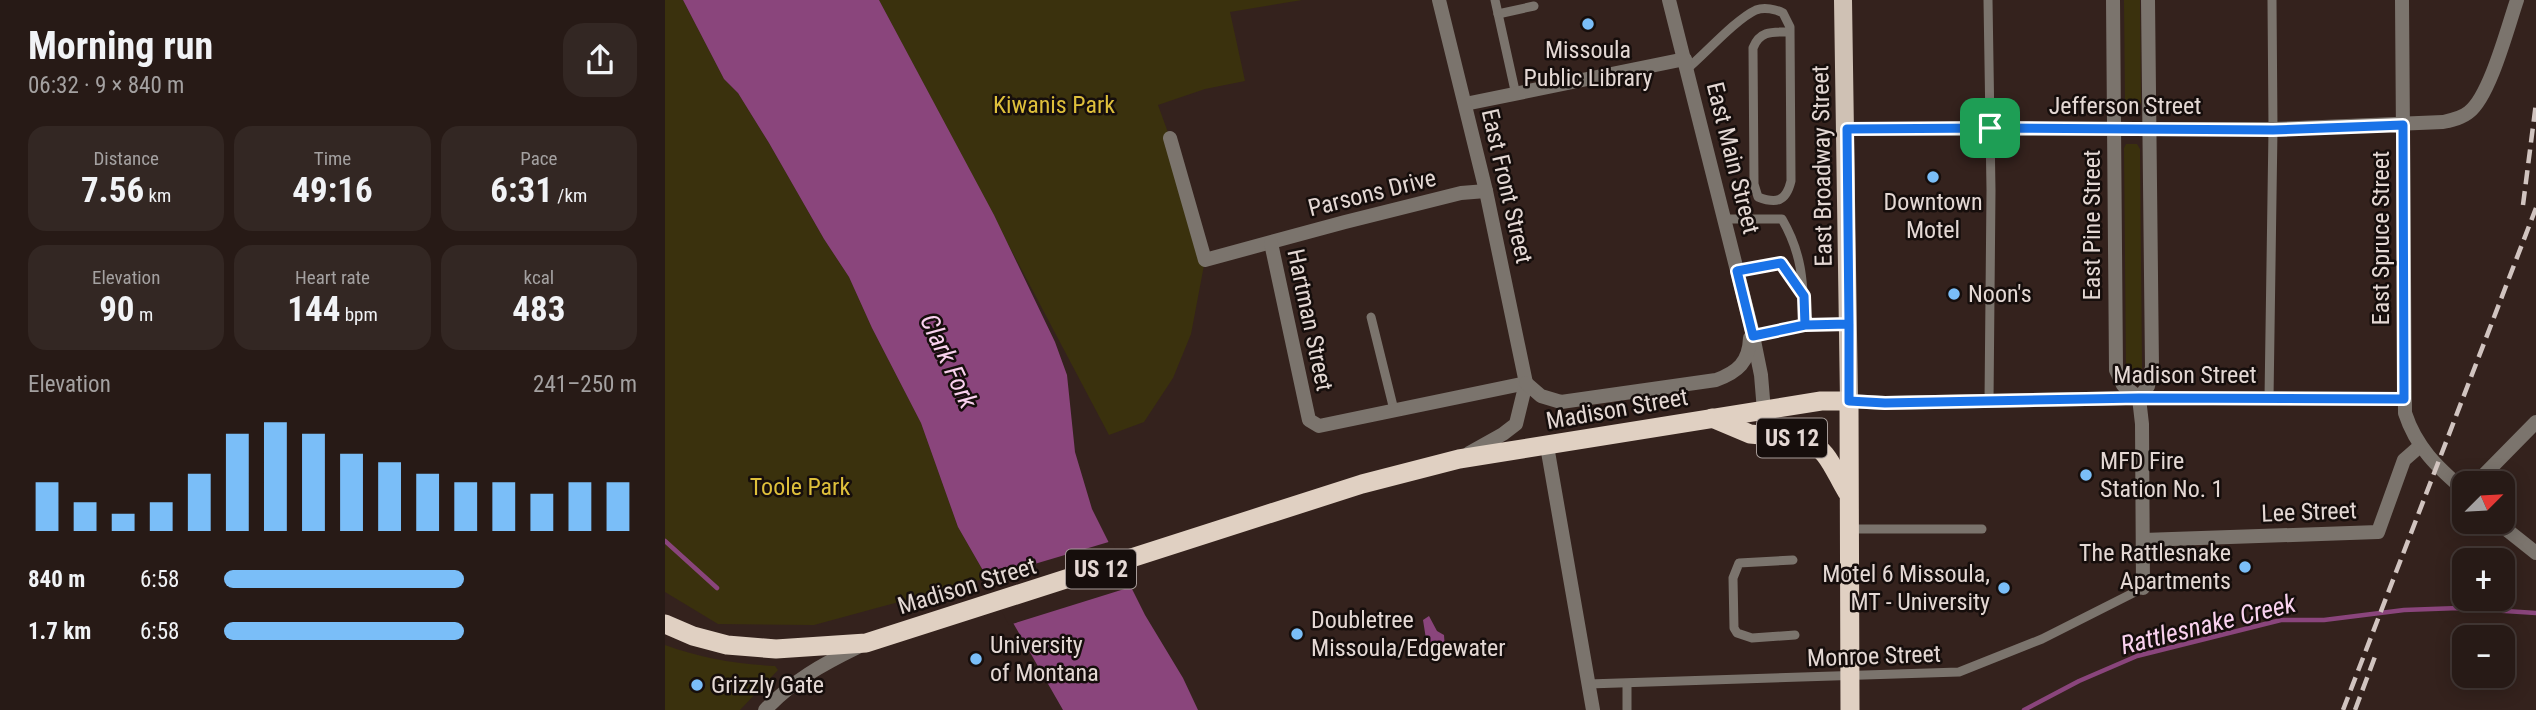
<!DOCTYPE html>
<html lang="en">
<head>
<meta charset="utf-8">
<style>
  body { margin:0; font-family:"Roboto Condensed",sans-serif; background:#332723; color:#f1f3f6; height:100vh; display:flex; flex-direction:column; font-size:26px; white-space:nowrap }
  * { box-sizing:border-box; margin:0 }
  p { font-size:23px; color:#a4a1a1 }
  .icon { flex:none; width:38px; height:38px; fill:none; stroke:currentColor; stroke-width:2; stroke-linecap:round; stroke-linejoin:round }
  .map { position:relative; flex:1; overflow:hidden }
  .details { display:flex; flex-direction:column; background:#271a16; width:665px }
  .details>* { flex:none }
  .needle { width:46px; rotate:66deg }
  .buttons { position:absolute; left:1787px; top:471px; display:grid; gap:14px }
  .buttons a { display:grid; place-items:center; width:63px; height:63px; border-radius:14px; background:#271a16; box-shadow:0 4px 18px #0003,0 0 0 2px #433835; font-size:35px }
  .pin { position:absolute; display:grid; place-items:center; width:60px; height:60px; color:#fff; margin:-30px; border-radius:14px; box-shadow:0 4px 10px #0006 }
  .round { display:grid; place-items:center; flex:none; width:74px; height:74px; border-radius:21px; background:#332723 }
  .overview { display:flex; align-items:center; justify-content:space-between; height:119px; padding:0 28px }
  h1 { font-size:38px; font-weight:700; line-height:52px }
  .figures { display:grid; grid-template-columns:repeat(3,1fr); gap:10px; height:119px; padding:7px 28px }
  .figures div { display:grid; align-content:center; border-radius:18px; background:#332723; text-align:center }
  .figures b { font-size:35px; font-weight:700 }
  .figures small { font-size:19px; font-weight:400 }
  .figures p { font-size:19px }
  .chart { height:196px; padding:14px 28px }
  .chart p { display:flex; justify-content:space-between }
  .chart svg { width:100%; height:126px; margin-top:7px; stroke:#7abef8; stroke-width:6 }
  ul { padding:0 28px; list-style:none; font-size:23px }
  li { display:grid; grid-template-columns:112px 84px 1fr; align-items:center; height:52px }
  li i { height:18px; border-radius:9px; background:#7abef8 }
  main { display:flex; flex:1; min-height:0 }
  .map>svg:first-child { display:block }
  .green { fill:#3a310d }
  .water { fill:#8a457c }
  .pier { fill:#34221d }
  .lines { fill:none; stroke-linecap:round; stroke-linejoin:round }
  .stream { stroke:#8a457c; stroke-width:4.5 }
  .service { stroke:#7b746d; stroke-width:9 }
  .minor { stroke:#7b746d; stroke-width:14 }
  .tertiary { stroke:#7b746d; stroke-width:14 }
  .primary { stroke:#cfc1b4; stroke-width:18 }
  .trunk { stroke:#e0d0c2; stroke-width:19 }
  .rail { stroke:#d1c4c0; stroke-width:4.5; stroke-dasharray:14 7; stroke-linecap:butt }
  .route-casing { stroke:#fff; stroke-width:14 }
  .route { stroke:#1a73e8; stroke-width:9 }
  .poi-dot { fill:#7abef8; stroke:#160e0c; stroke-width:2.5 }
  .labels { text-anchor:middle; stroke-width:5; stroke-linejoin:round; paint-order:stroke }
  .shield { fill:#160e0c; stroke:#a69b98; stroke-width:2 }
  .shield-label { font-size:23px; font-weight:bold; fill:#e4d8d4 }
  .poi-label { font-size:24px; fill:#e4d8d4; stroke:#160e0c; text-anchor:start }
  .park-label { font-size:24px; fill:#debf3b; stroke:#160e0c }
  .street-label { font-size:24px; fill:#e4d8d4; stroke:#160e0c }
  .water-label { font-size:26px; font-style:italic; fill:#fad2ef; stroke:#160e0c }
</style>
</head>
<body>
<main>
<section class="details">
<div class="overview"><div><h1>Morning run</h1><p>06:32 · 9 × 840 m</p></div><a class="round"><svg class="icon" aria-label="share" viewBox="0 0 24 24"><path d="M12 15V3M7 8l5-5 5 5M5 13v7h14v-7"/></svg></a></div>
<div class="figures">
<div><p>Distance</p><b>7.56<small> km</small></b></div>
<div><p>Time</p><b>49:16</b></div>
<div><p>Pace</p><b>6:31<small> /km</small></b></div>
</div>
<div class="figures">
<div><p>Elevation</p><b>90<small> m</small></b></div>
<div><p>Heart rate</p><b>144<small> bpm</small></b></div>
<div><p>kcal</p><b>483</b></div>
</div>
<div class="chart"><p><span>Elevation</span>241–250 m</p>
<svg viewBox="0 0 160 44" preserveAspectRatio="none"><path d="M5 44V27M15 44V34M25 44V38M35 44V34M45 44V24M55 44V10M65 44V6M75 44V10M85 44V17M95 44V20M105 44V24M115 44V27M125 44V27M135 44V31M145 44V27M155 44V27"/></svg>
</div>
<ul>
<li><b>840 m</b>6:58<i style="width:58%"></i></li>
<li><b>1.7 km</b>6:58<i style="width:58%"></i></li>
</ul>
</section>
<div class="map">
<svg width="1871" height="710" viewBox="0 0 1871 710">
  <rect width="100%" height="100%" fill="#34221d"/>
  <!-- green -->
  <g class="green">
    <path d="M0,0H18L59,79L73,93L104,143L159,239L184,277L207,328L256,423L293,527L322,578L149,625L53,624L0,592Z"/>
    <path d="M214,0H637L565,12L580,81L540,89L493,105L505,138L540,260L526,334L508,378L479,422L444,435Z"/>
    <path d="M1459,0H1475L1476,104L1472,109H1462L1460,104Z"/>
    <path d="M1461,144H1472L1475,149L1477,369L1473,374H1463L1461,369L1459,148Z"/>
    <path d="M0,645C36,658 71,664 110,666L113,670L75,710H0Z"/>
  </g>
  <!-- water -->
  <g class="water">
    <path d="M18,0H214L329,215L390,342L402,375L410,452L427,509L480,615L518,678L533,710H398L293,527L256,423L207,328L184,277L159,239L104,143L73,93L59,79Z"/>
    <path d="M764,616L772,631L779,635L780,649L774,652L761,639L758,620Z"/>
  </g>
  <!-- pier -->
  <path class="pier" d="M447,541L469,586L344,625L319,579Z"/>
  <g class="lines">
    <!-- stream -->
    <g class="stream">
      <path d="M0,541L52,588"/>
      <path d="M1359,710L1414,681L1472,656L1616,620H1659L1739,610L1794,608L1871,613"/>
    </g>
    <!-- service -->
    <g class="service">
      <path d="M830,0L851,95"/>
      <path d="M1323,0L1326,190L1324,402"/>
      <path d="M833,14L869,6"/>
      <path d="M1022,69C1040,54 1071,19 1091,10C1099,7 1111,9 1118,13L1125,27L1126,181C1121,202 1111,204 1093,197L1089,184L1088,48C1095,30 1108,32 1125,32"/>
      <path d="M1059,219H1117C1138,255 1138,284 1140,325"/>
      <path d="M1072,271L1116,263L1138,295"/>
      <path d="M706,317L729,410"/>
      <path d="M1088,336L1140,325L1184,324"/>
      <path d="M1604,399L1608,129L1607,0"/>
      <path d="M1185,529H1317"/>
      <path d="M1128,560L1074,563L1068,578L1069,628L1072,633L1087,638L1130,635"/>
      <path d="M923,684L1294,672L1377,639L1478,588"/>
      <path d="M962,684V710"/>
    </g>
    <!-- minor -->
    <g class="minor">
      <path d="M1448,0L1451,370L1458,385L1474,398"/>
      <path d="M800,104L1020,59"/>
      <path d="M1182,129H1608L1778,122C1787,120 1797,118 1804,112C1825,96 1843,26 1852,0"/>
      <path d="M505,138L540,260L680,222L796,193L821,191"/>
      <path d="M606,243L644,420L654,426L861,383"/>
      <path d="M1478,540L1713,532L1739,460L1755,446"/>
      <path d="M1478,588L1477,424L1474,398L1483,386L1487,367L1483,0"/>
    </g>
    <!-- tertiary -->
    <g class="tertiary">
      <path d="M774,0L821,191L861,383L851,424L838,434L804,453"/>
      <path d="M1004,0L1086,326L1096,375L1099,411"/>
      <path d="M1737,0L1740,413C1751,447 1772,467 1799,490"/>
      <path d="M861,383L876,396L896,402L1051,380C1073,372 1084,362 1085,338"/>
      <path d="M1184,401L1220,403L1474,398L1739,399"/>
      <path d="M882,446L928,710"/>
      <path d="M1811,483L1871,422"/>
      <path d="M1832,522L1871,553"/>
      <path d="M100,710C129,680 156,665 193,647"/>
    </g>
    <!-- primary -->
    <path class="primary" d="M1178,0L1184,401"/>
    <!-- trunk -->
    <g class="trunk">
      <path d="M1047,418L1085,434L1139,439C1163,448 1169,471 1182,492"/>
      <path d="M0,624L28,636L62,645L111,649L201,643L697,484L794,459L1156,401H1184L1185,710"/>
    </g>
    <!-- rail -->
    <g class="rail">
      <path d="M1858,205L1871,103"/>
      <path d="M1678,710L1871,208"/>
      <path d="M1690,710L1711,654"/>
    </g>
  </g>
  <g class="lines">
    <!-- route casing -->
    <g class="route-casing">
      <path id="route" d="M1325,128L1182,129L1184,324L1140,325L1088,336L1072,271L1116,263L1139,296L1140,325L1184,324V401L1220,403L1474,398L1739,399L1738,125L1608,130L1325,128"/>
    </g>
    <!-- route -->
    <use href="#route" class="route"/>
  </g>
  <!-- markers -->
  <g class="poi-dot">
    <circle cx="923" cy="24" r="7"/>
    <circle cx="1268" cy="177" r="7"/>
    <circle cx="1289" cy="294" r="7"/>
    <circle cx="1421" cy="475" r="7"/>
    <circle cx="1580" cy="567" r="7"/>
    <circle cx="1339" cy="588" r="7"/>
    <circle cx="632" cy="634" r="7"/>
    <circle cx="311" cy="659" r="7"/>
    <circle cx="32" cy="685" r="7"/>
  </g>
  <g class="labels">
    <!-- shield labels -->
    <g class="shield">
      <rect x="1092" y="418.5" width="70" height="39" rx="5"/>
      <rect x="401" y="549.5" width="70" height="39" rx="5"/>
    </g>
    <g class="shield-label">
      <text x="1127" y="446">US 12</text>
      <text x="436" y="577">US 12</text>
    </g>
    <!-- poi labels -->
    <g class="poi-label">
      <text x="923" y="58" text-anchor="middle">Missoula<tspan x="923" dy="28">Public Library</tspan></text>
      <text x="1268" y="210" text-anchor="middle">Downtown<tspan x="1268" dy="28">Motel</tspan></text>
      <text x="1303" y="302">Noon's</text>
      <text x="1435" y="469">MFD Fire<tspan x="1435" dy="28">Station No. 1</tspan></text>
      <text x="1566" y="561" text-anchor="end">The Rattlesnake<tspan x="1566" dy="28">Apartments</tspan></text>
      <text x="1325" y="582" text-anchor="end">Motel 6 Missoula,<tspan x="1325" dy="28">MT - University</tspan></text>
      <text x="646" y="628">Doubletree<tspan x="646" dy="28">Missoula/Edgewater</tspan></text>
      <text x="325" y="653">University<tspan x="325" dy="28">of Montana</tspan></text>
      <text x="46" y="693">Grizzly Gate</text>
    </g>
    <!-- park labels -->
    <g class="park-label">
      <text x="389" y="113">Kiwanis Park</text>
      <text x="135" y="495">Toole Park</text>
    </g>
    <!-- street labels -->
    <g class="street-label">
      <text x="1460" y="114">Jefferson Street</text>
      <text transform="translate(1068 158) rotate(76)" y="8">East Main Street</text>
      <text transform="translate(1157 166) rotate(-91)" y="8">East Broadway Street</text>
      <text transform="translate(842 186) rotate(77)" y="8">East Front Street</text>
      <text transform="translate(707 193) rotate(-14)" y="8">Parsons Drive</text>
      <text transform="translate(1427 225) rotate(-90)" y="8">East Pine Street</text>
      <text transform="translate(1716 238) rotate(-90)" y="8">East Spruce Street</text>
      <text transform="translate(645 320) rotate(78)" y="8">Hartman Street</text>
      <text x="1520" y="383">Madison Street</text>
      <text transform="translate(952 409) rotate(-10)" y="8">Madison Street</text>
      <text transform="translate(1644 512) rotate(-2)" y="8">Lee Street</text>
      <text transform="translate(302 586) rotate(-17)" y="8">Madison Street</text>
      <text transform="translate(1209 656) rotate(-2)" y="8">Monroe Street</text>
    </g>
    <!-- water labels -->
    <g class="water-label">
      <text transform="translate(284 361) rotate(65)" y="9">Clark Fork</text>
      <text transform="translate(1543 624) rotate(-14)" y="9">Rattlesnake Creek</text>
    </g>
  </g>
</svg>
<div class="buttons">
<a><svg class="needle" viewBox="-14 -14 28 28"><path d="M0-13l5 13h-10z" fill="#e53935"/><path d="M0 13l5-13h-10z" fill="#a4a1a1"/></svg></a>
<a>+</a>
<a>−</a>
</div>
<div class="pin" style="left:1325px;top:128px;background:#1e9e55"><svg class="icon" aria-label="arrive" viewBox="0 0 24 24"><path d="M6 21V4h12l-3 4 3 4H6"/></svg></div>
</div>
</main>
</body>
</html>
